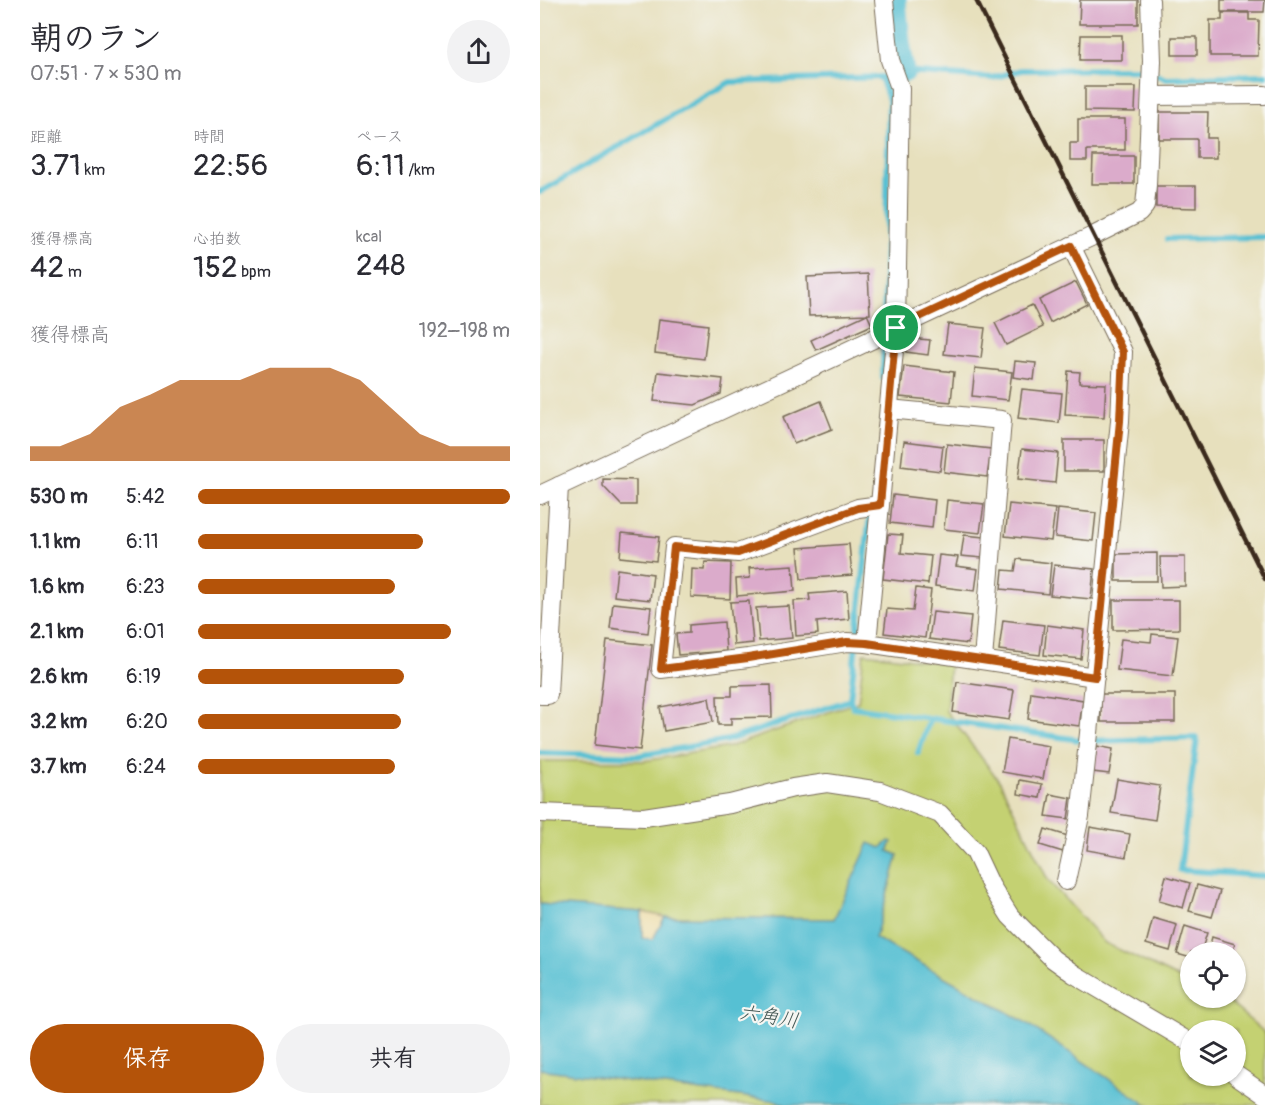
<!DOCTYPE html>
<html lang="ja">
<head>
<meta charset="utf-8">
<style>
  body { margin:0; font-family:Pangolin,"Klee One",sans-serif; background:#f2f2f3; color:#2b2b33; height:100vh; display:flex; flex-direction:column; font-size:22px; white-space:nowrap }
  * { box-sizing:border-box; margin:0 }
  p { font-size:20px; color:#7c7c81 }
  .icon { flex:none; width:33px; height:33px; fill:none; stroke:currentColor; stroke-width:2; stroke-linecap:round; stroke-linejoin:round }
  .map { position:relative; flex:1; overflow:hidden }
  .side { display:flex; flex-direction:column; background:#fff; width:540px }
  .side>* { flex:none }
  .controls { position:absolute; left:640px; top:942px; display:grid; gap:12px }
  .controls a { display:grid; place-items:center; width:66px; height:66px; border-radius:50%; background:#fff; box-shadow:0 2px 4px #0004; font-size:30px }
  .pin { position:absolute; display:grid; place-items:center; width:51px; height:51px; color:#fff; margin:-26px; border:3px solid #fff; border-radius:50%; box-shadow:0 2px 6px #0007 }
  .round { display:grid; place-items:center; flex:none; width:63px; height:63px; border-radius:32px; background:#f2f2f3 }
  .overview { display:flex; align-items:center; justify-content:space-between; height:102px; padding:0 30px }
  h1 { font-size:33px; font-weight:600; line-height:45px }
  .figures { display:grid; grid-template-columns:repeat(3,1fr); gap:9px; height:102px; padding:6px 30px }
  .figures div { display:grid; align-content:center }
  .figures b { font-size:30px; font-weight:600 }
  .figures small { font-size:16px; font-weight:400 }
  .figures p { font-size:16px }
  .chart { height:168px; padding:12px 30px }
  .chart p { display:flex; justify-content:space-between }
  .chart svg { width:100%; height:108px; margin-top:6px; fill:#b45309; opacity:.7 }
  .button { display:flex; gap:12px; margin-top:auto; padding:12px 30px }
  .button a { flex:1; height:69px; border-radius:36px; background:#b45309; color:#fff; font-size:24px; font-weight:600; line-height:69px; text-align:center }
  .button a+a { background:#f2f2f3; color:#2b2b33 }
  ul { padding:0 30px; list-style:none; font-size:20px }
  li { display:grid; grid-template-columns:96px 72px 1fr; align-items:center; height:45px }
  li i { height:15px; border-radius:8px; background:#b45309 }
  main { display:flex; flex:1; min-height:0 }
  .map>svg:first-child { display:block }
  .green { fill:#c4d172; stroke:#807e48; stroke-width:1.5; fill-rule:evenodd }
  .sand { fill:#eeda9e; stroke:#94825e; stroke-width:1.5 }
  .water { fill:#57c0d3; stroke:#497578; stroke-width:1.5 }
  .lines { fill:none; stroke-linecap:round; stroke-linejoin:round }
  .stream { stroke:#57c0d3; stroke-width:6 }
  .canal { stroke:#57c0d3; stroke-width:21 }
  .building { fill:#dbabcb }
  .minor-casing { stroke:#776a56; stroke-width:20 }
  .minor { stroke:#fff; stroke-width:18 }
  .rail { stroke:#3b2a1e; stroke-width:4.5 }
  .route-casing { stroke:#fff; stroke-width:12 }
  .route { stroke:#b45309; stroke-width:8 }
  .labels { text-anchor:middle; stroke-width:4.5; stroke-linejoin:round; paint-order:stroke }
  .water-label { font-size:20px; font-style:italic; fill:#435754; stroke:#f6f6f2 }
</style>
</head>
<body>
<main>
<section class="side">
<div class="overview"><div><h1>朝のラン</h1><p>07:51 · 7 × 530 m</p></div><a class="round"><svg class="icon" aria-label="share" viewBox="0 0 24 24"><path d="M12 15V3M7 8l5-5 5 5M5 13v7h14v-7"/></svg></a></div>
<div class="figures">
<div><p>距離</p><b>3.71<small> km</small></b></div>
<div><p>時間</p><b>22:56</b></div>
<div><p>ペース</p><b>6:11<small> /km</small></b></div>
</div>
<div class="figures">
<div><p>獲得標高</p><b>42<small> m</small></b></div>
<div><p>心拍数</p><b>152<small> bpm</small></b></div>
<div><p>kcal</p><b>248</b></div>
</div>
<div class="chart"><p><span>獲得標高</span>192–198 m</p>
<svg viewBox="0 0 160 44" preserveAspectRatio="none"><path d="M0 44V38L10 38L20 33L30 22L40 17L50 11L60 11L70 11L80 6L90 6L100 6L110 11L120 22L130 33L140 38L150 38L160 38V44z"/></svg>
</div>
<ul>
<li><b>530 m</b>5:42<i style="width:100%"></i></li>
<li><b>1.1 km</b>6:11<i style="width:72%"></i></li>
<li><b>1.6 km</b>6:23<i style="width:63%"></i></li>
<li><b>2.1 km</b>6:01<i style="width:81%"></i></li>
<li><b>2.6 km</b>6:19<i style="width:66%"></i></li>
<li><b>3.2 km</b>6:20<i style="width:65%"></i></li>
<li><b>3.7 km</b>6:24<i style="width:63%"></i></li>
</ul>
<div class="button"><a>保存</a><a>共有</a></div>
</section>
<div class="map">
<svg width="725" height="1105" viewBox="0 0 725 1105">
  <rect width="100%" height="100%" fill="#f6f6f2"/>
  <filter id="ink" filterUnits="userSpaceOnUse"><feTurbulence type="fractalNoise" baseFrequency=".0167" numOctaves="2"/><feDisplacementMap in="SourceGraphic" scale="12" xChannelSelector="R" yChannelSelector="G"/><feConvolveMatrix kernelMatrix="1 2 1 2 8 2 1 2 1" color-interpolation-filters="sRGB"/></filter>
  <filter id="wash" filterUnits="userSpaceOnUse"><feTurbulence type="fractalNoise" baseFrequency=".008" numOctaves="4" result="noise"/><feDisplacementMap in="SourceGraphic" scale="24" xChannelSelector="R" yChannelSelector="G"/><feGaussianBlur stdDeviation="1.35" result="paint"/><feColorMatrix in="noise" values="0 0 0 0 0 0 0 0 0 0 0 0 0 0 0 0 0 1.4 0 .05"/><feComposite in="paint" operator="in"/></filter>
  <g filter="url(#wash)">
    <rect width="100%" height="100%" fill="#e7e0bd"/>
    <!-- green -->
    <g class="green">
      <path d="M324,653L410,664L406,711L460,782L508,880L565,943L651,984V998H678L690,1003L725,1033V1105H607L483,1021L335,938L358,855L348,851L352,843L348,842L341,848L329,844L294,919L125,917L102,912L0,904V761H104L189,747L318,702ZM651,1030H696V1076H651Z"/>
      <path d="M0,1069L237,1101L246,1105H0Z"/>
    </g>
    <!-- sand -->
    <path class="sand" d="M102,912L125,917L113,939L102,938Z"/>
    <!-- water -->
    <path class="water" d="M349,841L352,842L348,851L358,855L335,938L483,1021L607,1105H246L237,1101L0,1069V904L102,912V938L113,939L125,917L294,919L329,843L341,848Z"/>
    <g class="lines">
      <!-- stream -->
      <g class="stream">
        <path d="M357,74L365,72L452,78L481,70L604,69L626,78L725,75"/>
        <path d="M341,77L349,100L343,378"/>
        <path d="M0,192L190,82L344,77"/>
        <path d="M627,239L725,237"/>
        <path d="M330,514L310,700L313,707L547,741L657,738L640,870L725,876"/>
        <path d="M0,753L98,756L188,740L310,700"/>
        <path d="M378,753L390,718"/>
      </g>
      <!-- canal -->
      <path class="canal" d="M356,0L360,42L365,72"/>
    </g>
    <g id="blocks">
      <!-- building -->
      <g class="building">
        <path d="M540,0H598V24H539Z"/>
        <path d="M681,0H725L724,12H681Z"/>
        <path d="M682,13H709V20H719L718,56H670V20H682Z"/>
        <path d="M541,35H582V60H540Z"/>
        <rect x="632" y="37" width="25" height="18"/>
        <path d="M545,87H596L595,112L545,111Z"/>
        <path d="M619,112H668L667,138H676V158H657V139H619Z"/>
        <path d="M538,119H585V150H547V161H530V143H538Z"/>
        <path d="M553,156H594V184H552Z"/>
        <path d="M616,186H656V208L616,207Z"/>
        <path d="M328,274L330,314L269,316L267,277Z"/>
        <path d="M536,282L547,304L510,323L499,300Z"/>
        <path d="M492,305L503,327L466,345L455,323Z"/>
        <path d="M327,314L332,325L276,350L271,340Z"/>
        <path d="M119,319L168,325L164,359L115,353Z"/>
        <path d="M408,324L445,328L441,358L404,354Z"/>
        <path d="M367,338L390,340L388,355L366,352Z"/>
        <path d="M475,361L496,363L494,380L473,377Z"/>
        <path d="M364,366L414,372L411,402L360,397Z"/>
        <path d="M435,368L472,372L468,400L432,396Z"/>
        <path d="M528,371L540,372L539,383L566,384L564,417L525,415Z"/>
        <path d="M118,372L183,379L181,394L155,405L114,401Z"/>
        <path d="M482,389L522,393L519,423L478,418Z"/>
        <path d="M281,401L292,429L254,444L243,417Z"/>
        <rect x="524" y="440" width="40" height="31"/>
        <path d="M364,441L403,446L400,471L361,466Z"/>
        <path d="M407,444L451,449L447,477L404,472Z"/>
        <path d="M482,449L518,453L515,483L478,479Z"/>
        <path d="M63,479L96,480V505H81L63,486Z"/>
        <path d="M353,495L395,500L392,528L350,523Z"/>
        <path d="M407,500L444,504L440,533L404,529Z"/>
        <path d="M469,504L515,509L511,541L465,536Z"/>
        <path d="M518,509L556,513L553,541L515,537Z"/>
        <path d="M82,533L119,537L116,561L80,557Z"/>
        <path d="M348,534L363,535L361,553L391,556L388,584L343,579Z"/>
        <path d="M424,535L444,537L442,558L421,556Z"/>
        <path d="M309,544L312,575L261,579L258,548Z"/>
        <path d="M617,553V581H576V554Z"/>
        <path d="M399,555L418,557L416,566L438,569L435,591L395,586Z"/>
        <path d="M620,557H645V586L621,587Z"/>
        <path d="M477,559L511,563L508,594L461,589L463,570L475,571Z"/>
        <path d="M165,562L191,563L190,599L151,597L152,569L164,570Z"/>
        <path d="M253,565L255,591L197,596L196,579L210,578L209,568Z"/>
        <path d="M514,565L554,569L551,599L510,595Z"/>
        <path d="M77,569L113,574L110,600L74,596Z"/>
        <path d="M376,588L391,590L385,638L344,633L347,609L373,611Z"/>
        <path d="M307,591L309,619L277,622L278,634L256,636L254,601L270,600L269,594Z"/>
        <path d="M573,600H639V629L573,630Z"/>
        <path d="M209,601L213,643L194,645L190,602Z"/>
        <path d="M73,603L111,607L108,633L70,628Z"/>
        <path d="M249,606L252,638L219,641L216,608Z"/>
        <path d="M393,612L431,616L428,644L389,639Z"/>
        <path d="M463,620L504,625L500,655L459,650Z"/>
        <path d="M184,622L186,651L138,655L136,634L149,633V625Z"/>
        <path d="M507,625L544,630L541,659L504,655Z"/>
        <path d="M612,634L638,637L633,676L577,670L581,639L611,642Z"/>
        <path d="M67,640L112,645L100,750L55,745Z"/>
        <path d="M417,682L474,690L469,720L413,712Z"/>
        <path d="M231,685L232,717L191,718V725H178L177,696H192V686Z"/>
        <path d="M491,692L543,700L539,726L488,719Z"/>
        <rect x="561" y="694" width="74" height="28"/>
        <path d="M169,698L173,722L124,731L120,707Z"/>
        <path d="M468,739L509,746L503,779L462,772Z"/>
        <path d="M557,746L573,749L569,774L553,772Z"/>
        <path d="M577,779L620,786L615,820L571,813Z"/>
        <path d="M480,780L502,784L500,798L478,794Z"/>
        <path d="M510,794L531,798L528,819L506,816Z"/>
        <path d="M550,827L590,834L586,857L547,850Z"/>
        <path d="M505,829L528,836L523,852L500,845Z"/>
        <path d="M626,876L650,883L643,908L619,901Z"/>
        <path d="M657,885L680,891L672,917L649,911Z"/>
        <path d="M613,918L637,925L630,951L606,944Z"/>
        <path d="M645,926L667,933L661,952H651V958L637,954Z"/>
        <path d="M672,937L695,944L692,952H668Z"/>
      </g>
    </g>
  </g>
  <g filter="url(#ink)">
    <use href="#blocks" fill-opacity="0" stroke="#776a56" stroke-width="1.5"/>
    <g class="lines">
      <!-- minor casing -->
      <g class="minor-casing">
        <g id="minor">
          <path d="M344,0L350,60L360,88L356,328L340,505L318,508L198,553L134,547L121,669L208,658L307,642L327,643L555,677"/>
          <path d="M611,96L725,95"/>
          <path d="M349,409L462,420L443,660"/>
          <path d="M0,495L553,236L599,213L605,206L607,185L612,61L610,0"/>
          <path d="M327,643L340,505"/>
          <path d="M0,695H8L19,486"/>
          <path d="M0,813L104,817L190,804L253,788L287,783L340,791L400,814L435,852L451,886L470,916L513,959L534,974L651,1043"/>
          <path d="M526,881L540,816L549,733L580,421L583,352L531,246"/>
          <path d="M696,1075L725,1095"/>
        </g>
      </g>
      <!-- minor -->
      <use href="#minor" class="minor"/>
      <!-- rail -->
      <path class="rail" d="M436,0L725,579"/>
    </g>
  </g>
  <g class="lines" filter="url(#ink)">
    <!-- route casing -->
    <g class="route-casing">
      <path id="route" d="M531,246L583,352L580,421L555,677L327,643L307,642L208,658L121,669L134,547L198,553L318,508L340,505L356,328Z"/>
    </g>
    <!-- route -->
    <use href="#route" class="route"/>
  </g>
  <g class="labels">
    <!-- water labels -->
    <g class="water-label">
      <text transform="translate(229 1016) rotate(9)" y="7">六角川</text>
    </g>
  </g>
</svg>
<div class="controls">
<a><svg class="icon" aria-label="locate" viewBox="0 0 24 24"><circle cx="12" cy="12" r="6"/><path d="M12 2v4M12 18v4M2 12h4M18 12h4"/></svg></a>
<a><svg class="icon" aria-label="layers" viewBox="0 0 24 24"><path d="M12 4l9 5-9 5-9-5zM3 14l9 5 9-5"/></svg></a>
</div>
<div class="pin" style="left:356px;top:328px;background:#1e9e55"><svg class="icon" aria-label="arrive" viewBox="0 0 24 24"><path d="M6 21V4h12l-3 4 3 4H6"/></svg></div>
</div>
</main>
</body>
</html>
